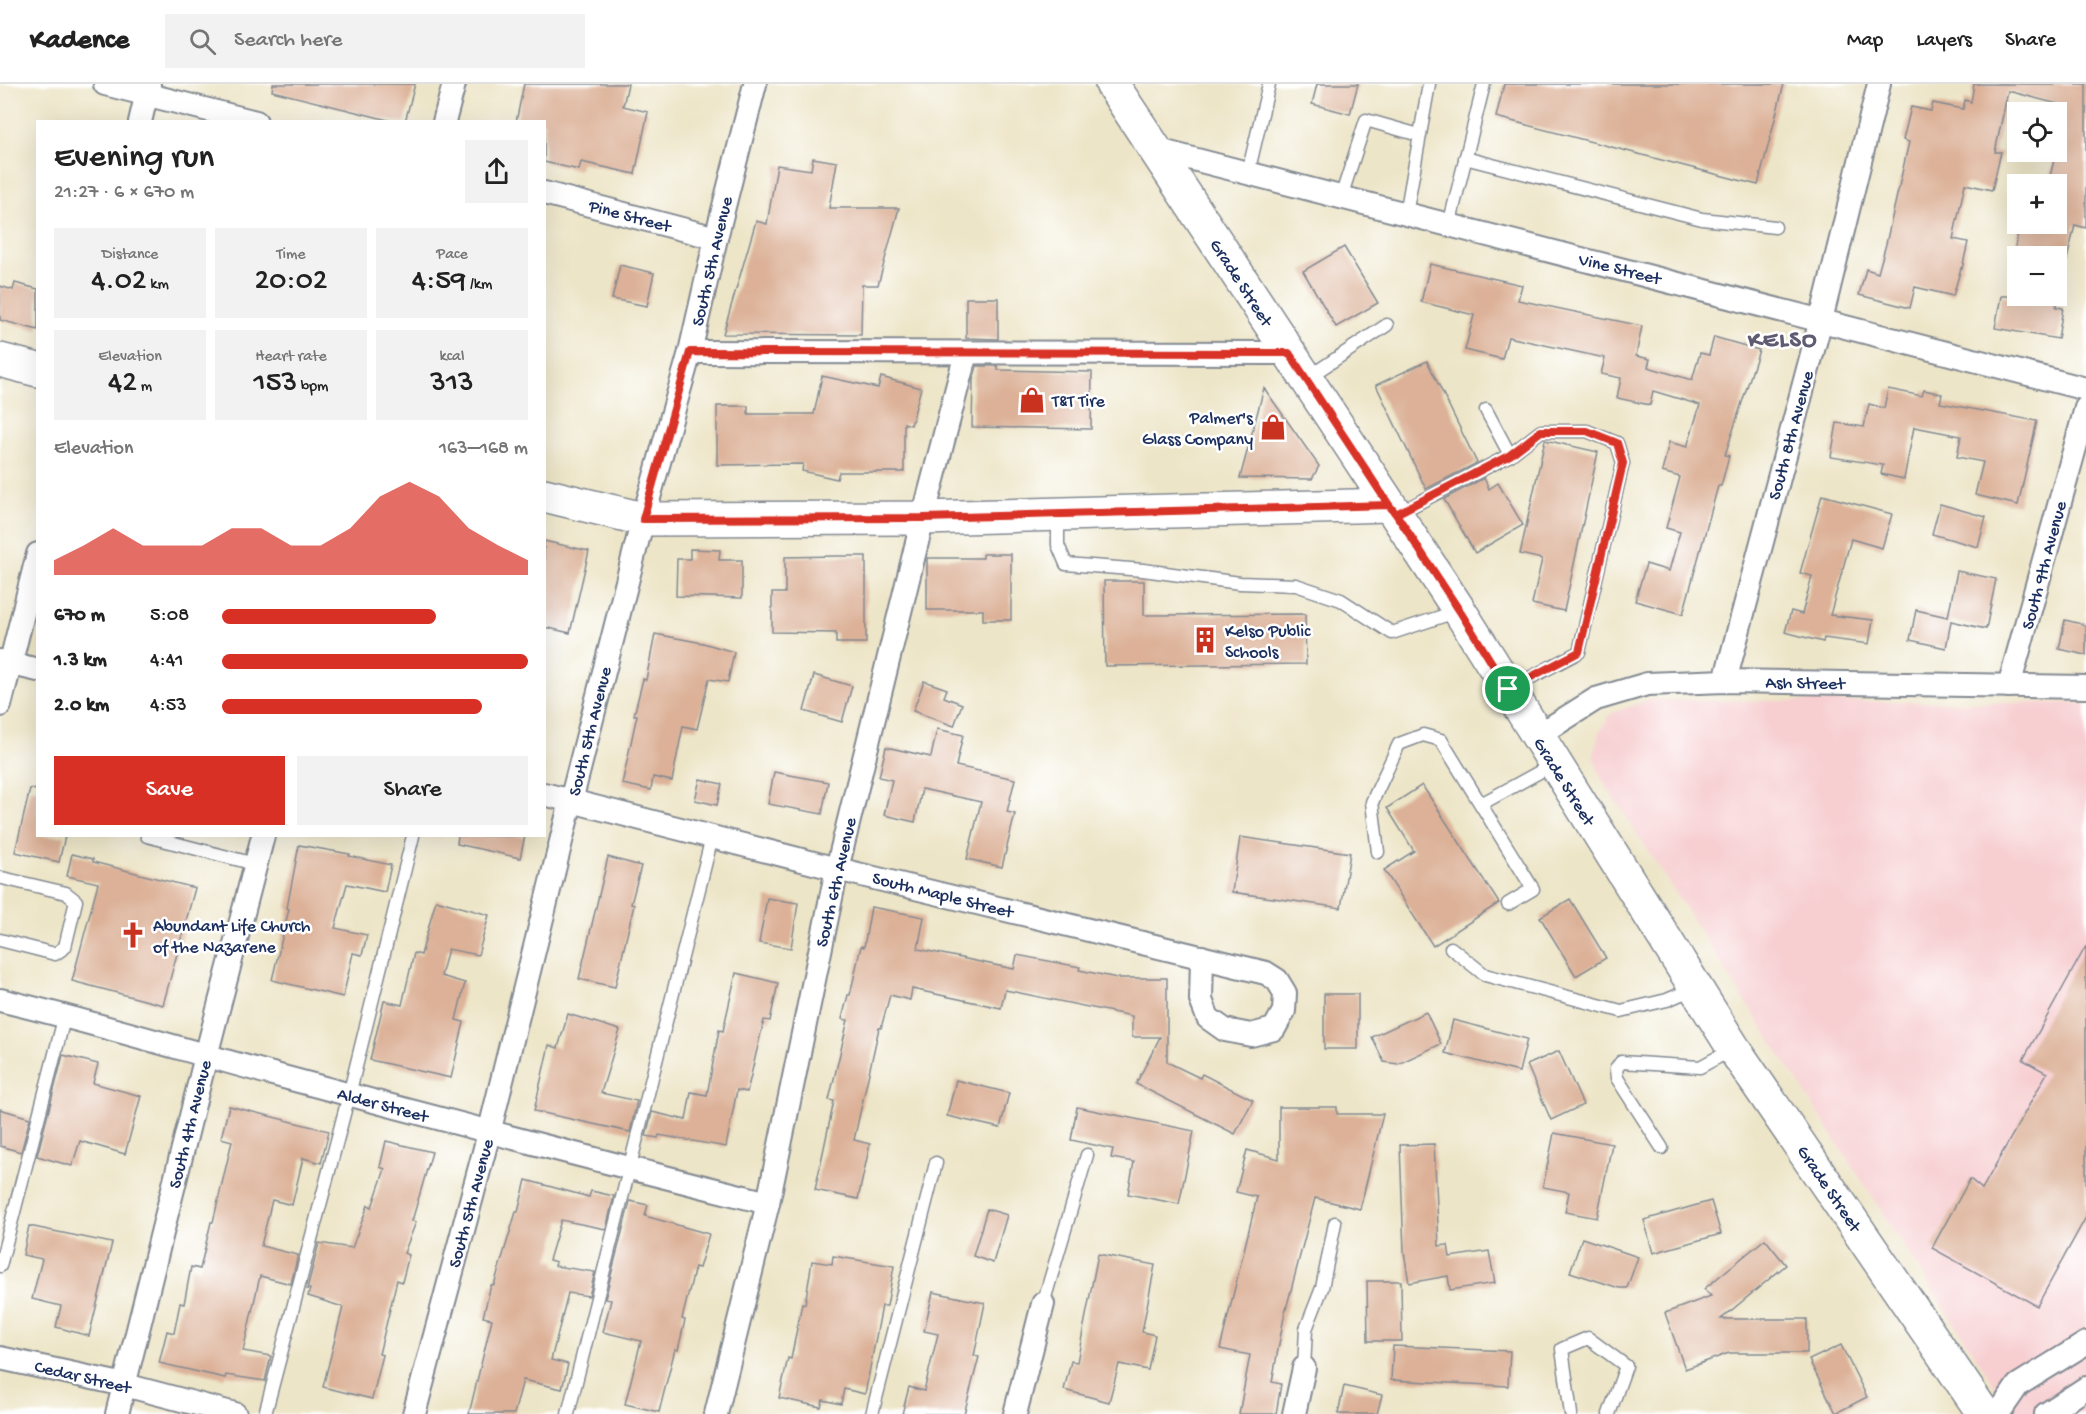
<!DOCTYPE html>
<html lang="en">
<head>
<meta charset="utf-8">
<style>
  body { margin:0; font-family:"Gochi Hand",sans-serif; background:#f2f2f2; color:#222; height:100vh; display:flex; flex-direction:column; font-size:22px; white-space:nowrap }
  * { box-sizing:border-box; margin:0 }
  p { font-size:20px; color:#767676 }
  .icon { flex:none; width:33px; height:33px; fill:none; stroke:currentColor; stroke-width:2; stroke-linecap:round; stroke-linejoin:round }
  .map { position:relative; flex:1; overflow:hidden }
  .panel { position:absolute; left:36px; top:36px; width:510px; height:717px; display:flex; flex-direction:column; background:#fff; border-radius:0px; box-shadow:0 6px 24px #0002 }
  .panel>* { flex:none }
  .controls { position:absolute; left:2007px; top:18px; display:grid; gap:12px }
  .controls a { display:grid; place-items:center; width:60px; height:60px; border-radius:0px; background:#fff; box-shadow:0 6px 24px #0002; font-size:30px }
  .pin { position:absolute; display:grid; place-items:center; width:51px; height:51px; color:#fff; margin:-26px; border:3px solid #fff; border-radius:50%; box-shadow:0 2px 6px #0007 }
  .round { display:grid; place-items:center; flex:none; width:63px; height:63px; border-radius:0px; background:#f2f2f2 }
  .headline { display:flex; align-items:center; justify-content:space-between; height:102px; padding:0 18px }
  h1 { font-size:33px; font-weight:600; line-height:45px }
  .figures { display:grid; grid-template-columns:repeat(3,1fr); gap:9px; height:102px; padding:6px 18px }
  .figures div { display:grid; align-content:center; border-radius:0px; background:#f2f2f2; text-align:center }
  .figures b { font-size:30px; font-weight:600 }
  .figures small { font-size:16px; font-weight:400 }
  .figures p { font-size:16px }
  .chart { height:168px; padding:12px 18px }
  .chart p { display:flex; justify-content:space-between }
  .chart svg { width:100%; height:108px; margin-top:6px; fill:#d93025; opacity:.7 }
  .action { display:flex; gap:12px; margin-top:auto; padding:12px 18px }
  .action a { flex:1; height:69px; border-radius:0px; background:#d93025; color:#fff; font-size:24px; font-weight:600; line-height:69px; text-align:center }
  .action a+a { background:#f2f2f2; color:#222 }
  ul { padding:0 18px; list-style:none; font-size:20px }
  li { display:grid; grid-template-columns:96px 72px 1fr; align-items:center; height:45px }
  li i { height:15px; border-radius:8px; background:#d93025 }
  header { display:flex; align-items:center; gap:36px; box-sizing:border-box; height:84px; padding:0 30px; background:#fff; border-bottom:2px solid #e0e0e0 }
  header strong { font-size:28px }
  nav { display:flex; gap:33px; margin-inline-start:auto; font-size:21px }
  .search { width:420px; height:54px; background:#f2f2f2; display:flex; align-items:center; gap:15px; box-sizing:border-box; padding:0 21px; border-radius:0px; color:#767676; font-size:22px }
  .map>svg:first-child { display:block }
  .built { fill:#f7cfd1 }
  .building { fill:#dcb197 }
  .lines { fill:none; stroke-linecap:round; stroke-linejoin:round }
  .lane-casing { stroke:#848a92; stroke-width:15 }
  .street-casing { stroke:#848a92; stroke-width:26 }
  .secondary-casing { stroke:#848a92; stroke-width:36 }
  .lane { stroke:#fff; stroke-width:12 }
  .street { stroke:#fff; stroke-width:22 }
  .secondary { stroke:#fff; stroke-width:33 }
  .route-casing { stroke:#fff; stroke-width:12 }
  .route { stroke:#d93025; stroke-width:8 }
  .labels { text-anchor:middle; stroke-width:5; stroke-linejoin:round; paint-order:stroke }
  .street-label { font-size:18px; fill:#1b2f5e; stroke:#fff }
  .poi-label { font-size:18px; fill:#1b2f5e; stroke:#fff; text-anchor:start }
  .district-label { font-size:24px; font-weight:bold; letter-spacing:1.5px; fill:#5f5c72; stroke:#fff }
</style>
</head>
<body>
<header>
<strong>Kadence</strong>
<div class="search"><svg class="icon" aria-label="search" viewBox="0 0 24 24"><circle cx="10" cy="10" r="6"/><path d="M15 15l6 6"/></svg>Search here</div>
<nav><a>Map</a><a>Layers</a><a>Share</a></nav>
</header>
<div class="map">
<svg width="2086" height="1330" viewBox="0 0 2086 1330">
  <rect width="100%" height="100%" fill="#fff"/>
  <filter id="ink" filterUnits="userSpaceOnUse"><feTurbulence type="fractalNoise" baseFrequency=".0167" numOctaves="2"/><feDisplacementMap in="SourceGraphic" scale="12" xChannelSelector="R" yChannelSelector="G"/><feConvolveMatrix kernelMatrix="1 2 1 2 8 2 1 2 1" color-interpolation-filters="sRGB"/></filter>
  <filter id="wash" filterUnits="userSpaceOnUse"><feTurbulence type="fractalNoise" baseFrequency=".008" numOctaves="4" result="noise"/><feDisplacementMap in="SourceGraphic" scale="24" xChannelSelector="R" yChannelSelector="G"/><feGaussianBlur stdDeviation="1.35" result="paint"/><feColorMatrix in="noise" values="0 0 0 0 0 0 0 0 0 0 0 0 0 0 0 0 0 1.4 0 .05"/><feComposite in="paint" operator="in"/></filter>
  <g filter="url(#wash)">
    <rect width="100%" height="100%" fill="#ede5c7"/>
    <!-- built -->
    <path class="built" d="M1648,616L2086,619V1330H2013L1602,696L1593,673L1599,648L1612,629Z"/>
    <g id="blocks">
      <!-- building -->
      <g class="building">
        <path d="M273,0H415L405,38H396L272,7Z"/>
        <path d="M524,0H628L623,22L648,28L635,90L581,78L579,86L544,78V38H516Z"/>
        <path d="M1317,0H1358L1350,30L1312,20Z"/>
        <path d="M1504,0H1784L1758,101L1496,33Z"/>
        <path d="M1974,0H2086V144L2075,141L2064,188L2056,187V172H2013L2020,140H2056V100H2048L2056,68L2058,20L2008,7L1995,68H2001L1992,106L1965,100L1953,155L1968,158L1962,185L1961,184L1953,212L1915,203L1910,224L1859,211L1866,185L1878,189L1886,160L1909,58L1903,56L1911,23L1931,27L1933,19L1963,25L1965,16L1971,18Z"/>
        <path d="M813,74L837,78L829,124H899L878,201H862L861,251L723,250L756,137L767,140L777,81L811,86Z"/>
        <path d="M1344,163L1378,219L1336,243L1303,187Z"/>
        <path d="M1430,180L1522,201L1518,216L1642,242L1636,272L1650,275L1648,283L1692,296L1700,269L1709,271L1714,253L1759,266L1725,371L1729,372L1721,402H1718L1683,530L1635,517L1646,480L1669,487L1680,448L1666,444L1680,393L1662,388L1669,358L1687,363L1700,321L1653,307L1650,321L1617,314L1621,294L1601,290L1605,274L1508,253L1502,275L1465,266L1474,231L1421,218Z"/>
        <path d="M620,181L654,189L647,222L612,215Z"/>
        <path d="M15,199L38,205V246L0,236V202L13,206Z"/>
        <path d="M2001,212H2059L2056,223L2063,224L2058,255L1995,244Z"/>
        <path d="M966,214H998V255L966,254Z"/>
        <path d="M1427,277L1477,379L1426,405L1376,301Z"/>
        <path d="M977,282H998V286L1092,288L1091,345L972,343L973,296Z"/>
        <path d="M822,292L878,304L881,293L921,304L911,341L904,339V388H839L837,395L802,387L803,380L717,381V322H748V330H814Z"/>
        <path d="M1264,304L1319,382L1312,395L1240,394Z"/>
        <path d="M1888,305L1922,312L1924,306L1942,310L1940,319L2037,337L2018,421L1975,411L1983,378L1957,373L1961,352L1914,343L1904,395L1881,390L1883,381L1831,373L1837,339L1864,343L1869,320L1884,324Z"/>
        <path d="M1545,356L1598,368L1564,527L1532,520L1542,475L1520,470Z"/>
        <path d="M1484,394L1489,405L1498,399L1523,441L1475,469L1444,415Z"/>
        <path d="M1822,411L1892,430L1882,464L1851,455L1830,531L1873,536L1869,560L1824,554L1823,558L1785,548L1791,527L1802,530L1812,492L1800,489Z"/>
        <path d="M1940,420L1986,433L1978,463L1932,450Z"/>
        <path d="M544,457L589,467L570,549L544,543Z"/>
        <path d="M690,465L720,466L719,476H742V514L676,512L677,475H690Z"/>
        <path d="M983,470H1011V536H983V526H927V474H983Z"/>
        <path d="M836,472H866V559H836V549L772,548V509H785V473Z"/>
        <path d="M1957,487L1996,495L1986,545L1951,537L1946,564L1910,556L1916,526L1948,533Z"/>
        <path d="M1104,497H1144V531L1305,530L1306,580L1105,582Z"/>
        <path d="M2065,536L2086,541V571L2059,565Z"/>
        <path d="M655,550L703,559L734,568L728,598L709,595L697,645L683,642L672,697L653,693L651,706L622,700L637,631H634L643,595L646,596Z"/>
        <path d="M814,591L852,602L842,638L804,627Z"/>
        <path d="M924,597L947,605L944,613L962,620L954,642L913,627Z"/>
        <path d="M937,645L963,651L956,682L1015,695L1007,728L1015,730L1002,783L967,775L981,718L922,705L915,738L884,731L892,696L879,693L886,663L931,673Z"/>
        <path d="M774,688L828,698L822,730L768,720Z"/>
        <path d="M700,695L722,700L717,721L695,716Z"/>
        <path d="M1422,701L1499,819L1433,862L1384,786L1414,767L1387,724Z"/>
        <path d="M30,705L38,706V752H65L59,778L15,768Z"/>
        <path d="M458,752H525L520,774L457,760Z"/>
        <path d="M1240,753L1350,769L1341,824L1232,808Z"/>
        <path d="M299,761L350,770L349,772L391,781L385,808L347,800L335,844L367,851L362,871L353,869L343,913L272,896L289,825L287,824Z"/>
        <path d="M72,770L93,775V778L195,804L163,921L72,897L98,799L67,792Z"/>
        <path d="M608,773L641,782L631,820L634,821L615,903L579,895Z"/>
        <path d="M767,814L798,819L791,864L759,859Z"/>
        <path d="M1570,815L1606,874L1576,892L1540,833Z"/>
        <path d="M436,816L489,831L478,871L448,865L441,892L465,899L456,936L464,938L451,994L370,976L384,917L402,921L414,869L421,871Z"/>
        <path d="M871,823L924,833L918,865L1014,885L1017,871L1080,883L1079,886L1117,894H1167V978L1200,994L1202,990L1253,1016L1235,1050L1136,1000L1160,953H1132V932L1005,906L1001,924L912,905L910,916L890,911L881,944H879L854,1056L870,1060L858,1115L815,1106L834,1017L829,1016L848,936L842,935L848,911H850L861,862L864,863Z"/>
        <path d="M2086,862V1133L2037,1222L1932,1164L1970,1095L1982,1105L2047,989L2023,976Z"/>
        <path d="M736,889L778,899L770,937L764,936L747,1008L737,1006L726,1063L659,1051L658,1054L646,1052L652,1028L686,1036L691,1008L707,1011L719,946L723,947Z"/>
        <rect x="1324" y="910" width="34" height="55"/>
        <path d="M1426,928L1441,960L1398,980L1384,978L1372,953Z"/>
        <path d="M568,930L620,946L601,1009L637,1017L630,1048L534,1027L549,961L558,964Z"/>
        <path d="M1453,936L1527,955L1519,988L1445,969Z"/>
        <path d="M1559,967L1583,1021L1551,1036L1527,981Z"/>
        <path d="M63,971L98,980L93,999L141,1012L125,1070L80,1057L72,1082L37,1072Z"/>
        <path d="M956,996L1009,1009L1000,1044L947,1032Z"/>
        <path d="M229,1022L329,1047L321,1079L303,1074L292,1121L272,1116L261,1162L298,1171L291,1200L260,1192L243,1267L271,1272L265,1297L226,1291L225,1294L159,1279L167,1247L174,1249L180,1219L184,1220L191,1183L200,1185L211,1138H213L232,1057L221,1054Z"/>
        <path d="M1077,1023L1194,1047L1179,1120L1128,1110L1134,1078L1111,1074L1113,1065L1071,1056Z"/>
        <path d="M1279,1023H1337V1030H1383L1360,1125L1315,1114L1284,1233L1272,1298L1281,1300L1276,1330H1239L1250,1271L1220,1265L1257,1113L1236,1108L1247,1066L1279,1075Z"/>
        <path d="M0,1025L30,1034L21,1068L0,1062Z"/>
        <path d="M1554,1049L1612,1060L1597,1134L1565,1128L1569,1108L1543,1103Z"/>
        <path d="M386,1057L432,1068L412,1137L416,1138L404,1169L409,1171L402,1198L397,1196L379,1270L383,1271L372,1315L323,1303L343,1223L308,1212L310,1205H307L319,1159L352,1164L368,1121L372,1123L385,1085L380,1083Z"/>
        <path d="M1434,1060L1439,1162L1448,1161L1450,1173L1489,1167L1495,1199L1450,1206L1448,1192L1409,1199L1404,1168L1400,1061Z"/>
        <path d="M526,1096L589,1113L591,1107L614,1112L606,1145L561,1136L549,1176L556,1178L555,1182L595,1188L589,1212L568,1209L551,1276L568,1280L562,1305L523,1296L514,1330H469L492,1235L483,1233L491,1201H494L516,1128H518Z"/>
        <path d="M630,1117L648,1121L645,1132L709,1150L699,1184L695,1183L682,1235L685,1236L678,1266L675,1265L659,1328L625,1320L641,1257L603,1248L611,1216L605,1215Z"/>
        <path d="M1711,1117L1721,1150L1653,1169L1644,1136Z"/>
        <path d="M987,1125L1007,1131L993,1179L973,1172Z"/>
        <path d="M29,1142L112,1159L89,1252L56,1243L61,1222L32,1215L42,1175L23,1171Z"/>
        <path d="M1582,1154L1638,1173L1627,1204H1619L1570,1188Z"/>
        <path d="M1765,1155L1786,1181L1721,1235H1807V1269H1729L1685,1285L1665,1229L1711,1212L1704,1205Z"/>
        <path d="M1098,1170L1155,1181L1142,1248L1155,1251L1148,1286L1119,1280L1109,1318L1064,1306L1071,1277L1077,1278Z"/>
        <path d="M833,1172L894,1182L887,1222H882L865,1310L844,1305L841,1320L823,1316L821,1323L779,1314L788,1274L791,1275L802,1219L805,1220L812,1177L832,1180Z"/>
        <path d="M1367,1197H1401L1402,1257H1368Z"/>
        <path d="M933,1208L985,1219L974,1272L979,1273L964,1330H902L909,1303L924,1307L938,1250L924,1247Z"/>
        <path d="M1841,1261L1867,1313L1836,1329L1809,1276Z"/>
        <path d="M1393,1262L1510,1267L1508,1302L1391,1296Z"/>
        <path d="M1344,1302L1382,1311L1377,1330H1338Z"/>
      </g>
    </g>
  </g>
  <g filter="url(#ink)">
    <use href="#blocks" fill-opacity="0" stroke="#848a92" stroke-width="1.5"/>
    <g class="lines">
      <!-- lane casing -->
      <g class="lane-casing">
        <g id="lane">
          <path d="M1465,74L1702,135L1775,143"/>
          <path d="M1248,89L1269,0"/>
          <path d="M1341,113L1366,36L1419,51"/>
          <path d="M1406,130L1429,0"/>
          <path d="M1449,141L1484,0"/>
          <path d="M1307,294L1387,241"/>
          <path d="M1397,430L1510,371L1486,326"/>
          <path d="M1058,432V461L1066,480L1143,486L1240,499L1296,501L1341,516L1392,549L1458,527"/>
          <path d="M1509,605L1579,568L1623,379L1617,359L1587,347H1541L1510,371"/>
          <path d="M1481,720L1554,680"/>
          <path d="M147,752L255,780"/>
          <path d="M1378,768L1372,718L1399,660L1423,651L1441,656L1533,805L1508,820"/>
          <path d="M0,856L55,870L65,863L76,817L66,809L2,794"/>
          <path d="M1451,864L1485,891L1621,927L1667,916L1695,904"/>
          <path d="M1662,1064L1617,994L1616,985L1621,978L1700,983L1733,965"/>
          <path d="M0,1182L65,931"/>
          <path d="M1043,1220L1087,1071"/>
          <path d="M1304,1284L1306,1245L1322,1204L1335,1139"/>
          <path d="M265,1330L349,1011L413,752"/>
          <path d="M568,1330L712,753"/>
          <path d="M872,1330L936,1079"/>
          <path d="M1571,1330L1562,1265L1588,1254L1626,1282L1609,1330"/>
        </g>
      </g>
      <!-- street casing -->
      <g class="street-casing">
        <g id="street">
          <path d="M105,0L256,38"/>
          <path d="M140,38L149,0"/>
          <path d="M444,38L454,0"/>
          <path d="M1154,65L2086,305"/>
          <path d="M544,109L716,154"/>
          <path d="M690,268L1289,269"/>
          <path d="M0,577L38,586"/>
          <path d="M1725,597L1821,236L1879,0"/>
          <path d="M2009,602L2086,324"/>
          <path d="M0,621L38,470"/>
          <path d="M1537,652L1596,615L1647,600L1725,597L2086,603"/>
          <path d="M544,710L837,785L1266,889L1277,896L1285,909L1284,927L1274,945L1251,951L1225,946L1208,934L1201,916L1202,873"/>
          <path d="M0,916C93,938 184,966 276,991C439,1035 604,1078 768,1119"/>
          <path d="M0,1274L125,1301L235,1330"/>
          <path d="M117,1330L206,972L263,752"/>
          <path d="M414,1330L489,1049L571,717L643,435L690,268L716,154L755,0"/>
          <path d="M716,1330L768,1119L837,785L923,434L966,269"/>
          <path d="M1015,1330L1043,1220"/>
          <path d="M1294,1330L1304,1284"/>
          <path d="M1998,1330L2018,1301L2086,1259"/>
          <path d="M2046,1330L2086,1304"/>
        </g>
      </g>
      <!-- secondary casing -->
      <g class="secondary-casing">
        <g id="secondary">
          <path d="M1112,0L1459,526L1734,965L1984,1330"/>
          <path d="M0,276L38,286"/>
          <path d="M544,411L643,435L923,434L1389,421"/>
        </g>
      </g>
      <!-- lane -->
      <use href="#lane" class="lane"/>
      <!-- street -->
      <use href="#street" class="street"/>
      <!-- secondary -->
      <use href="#secondary" class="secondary"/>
    </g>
  </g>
  <g class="lines" filter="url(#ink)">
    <!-- route casing -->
    <g class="route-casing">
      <path id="route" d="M1508,605L1459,526L1396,430L1389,421L923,434L643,435L690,268L1289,269L1389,421L1396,430L1510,371L1541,347H1587L1617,359L1623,379L1579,568L1508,605"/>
    </g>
    <!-- route -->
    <use href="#route" class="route"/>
  </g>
  <!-- icons -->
  <defs>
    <g id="shop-bare" transform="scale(2.07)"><path d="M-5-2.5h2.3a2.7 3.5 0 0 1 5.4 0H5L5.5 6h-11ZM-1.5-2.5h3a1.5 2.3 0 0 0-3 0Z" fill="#c8321e" stroke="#fff" stroke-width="2.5" paint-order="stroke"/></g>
    <g id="building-bare" transform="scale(2.07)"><path d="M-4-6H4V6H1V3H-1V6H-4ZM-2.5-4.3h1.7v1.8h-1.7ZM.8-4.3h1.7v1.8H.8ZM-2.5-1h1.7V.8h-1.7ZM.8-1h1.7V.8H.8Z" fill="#c8321e" stroke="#fff" stroke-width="2.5" paint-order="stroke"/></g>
    <g id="church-bare" transform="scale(2.07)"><path d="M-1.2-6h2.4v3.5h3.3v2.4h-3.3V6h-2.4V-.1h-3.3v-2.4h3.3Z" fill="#c8321e" stroke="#fff" stroke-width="2.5" paint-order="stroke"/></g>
  </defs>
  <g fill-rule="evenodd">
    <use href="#shop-bare" x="1032" y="316"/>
    <use href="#shop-bare" x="1273" y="343"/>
    <use href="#building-bare" x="1205" y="556"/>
    <use href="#church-bare" x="133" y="851"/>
  </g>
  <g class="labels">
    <!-- street labels -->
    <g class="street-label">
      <text transform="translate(630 131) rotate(15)" y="6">Pine Street</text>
      <text transform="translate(711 177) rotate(-77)" y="6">South 5th Avenue</text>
      <text transform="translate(1620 184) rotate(14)" y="6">Vine Street</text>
      <text transform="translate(1242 198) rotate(57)" y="6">Grade Street</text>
      <text transform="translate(1790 351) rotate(-75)" y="6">South 8th Avenue</text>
      <text transform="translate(2043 481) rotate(-75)" y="6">South 9th Avenue</text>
      <text transform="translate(1805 598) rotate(1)" y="6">Ash Street</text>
      <text transform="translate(589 647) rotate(-76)" y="6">South 5th Avenue</text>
      <text transform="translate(1565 697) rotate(58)" y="6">Grade Street</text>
      <text transform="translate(835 798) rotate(-77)" y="6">South 6th Avenue</text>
      <text transform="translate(943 810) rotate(14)" y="6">South Maple Street</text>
      <text transform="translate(383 1020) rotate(15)" y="6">Alder Street</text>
      <text transform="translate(189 1040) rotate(-76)" y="6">South 4th Avenue</text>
      <text transform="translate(1830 1104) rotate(56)" y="6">Grade Street</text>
      <text transform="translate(470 1119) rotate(-75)" y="6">South 5th Avenue</text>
      <text transform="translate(83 1292) rotate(13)" y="6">Cedar Street</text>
    </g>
    <!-- poi labels -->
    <g class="poi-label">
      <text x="1052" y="322">T&amp;T Tire</text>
      <text x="1253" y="339" text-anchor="end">Palmer's<tspan x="1253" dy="21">Glass Company</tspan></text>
      <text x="1225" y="552">Kelso Public<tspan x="1225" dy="21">Schools</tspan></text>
      <text x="153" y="847">Abundant Life Church<tspan x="153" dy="21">of the Nazarene</tspan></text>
    </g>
    <!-- district labels -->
    <g class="district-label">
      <text x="1783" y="262">KELSO</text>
    </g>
  </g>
</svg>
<div class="controls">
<a><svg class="icon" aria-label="locate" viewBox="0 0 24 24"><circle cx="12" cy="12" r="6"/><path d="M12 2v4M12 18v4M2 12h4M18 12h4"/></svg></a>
<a>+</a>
<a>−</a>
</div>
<div class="pin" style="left:1508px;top:605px;background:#1e9e55"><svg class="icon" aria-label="arrive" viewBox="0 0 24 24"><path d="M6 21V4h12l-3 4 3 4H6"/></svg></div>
<section class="panel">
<div class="headline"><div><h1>Evening run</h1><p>21:27 · 6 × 670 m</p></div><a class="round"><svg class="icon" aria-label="share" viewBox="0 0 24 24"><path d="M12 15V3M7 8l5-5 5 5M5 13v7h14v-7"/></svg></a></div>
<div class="figures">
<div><p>Distance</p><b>4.02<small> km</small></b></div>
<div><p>Time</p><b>20:02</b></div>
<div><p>Pace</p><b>4:59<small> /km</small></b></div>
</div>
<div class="figures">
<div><p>Elevation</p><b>42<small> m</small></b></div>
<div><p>Heart rate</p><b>153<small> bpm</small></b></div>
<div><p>kcal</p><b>313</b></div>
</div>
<div class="chart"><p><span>Elevation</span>163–168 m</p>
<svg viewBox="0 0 160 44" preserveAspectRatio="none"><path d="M0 44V38L10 32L20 25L30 32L40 32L50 32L60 25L70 25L80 32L90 32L100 25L110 12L120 6L130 12L140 25L150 32L160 38V44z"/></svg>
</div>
<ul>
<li><b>670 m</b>5:08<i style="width:70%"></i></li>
<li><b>1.3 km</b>4:41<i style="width:100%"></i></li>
<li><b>2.0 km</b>4:53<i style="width:85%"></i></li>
</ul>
<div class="action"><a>Save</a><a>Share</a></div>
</section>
</div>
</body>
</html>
